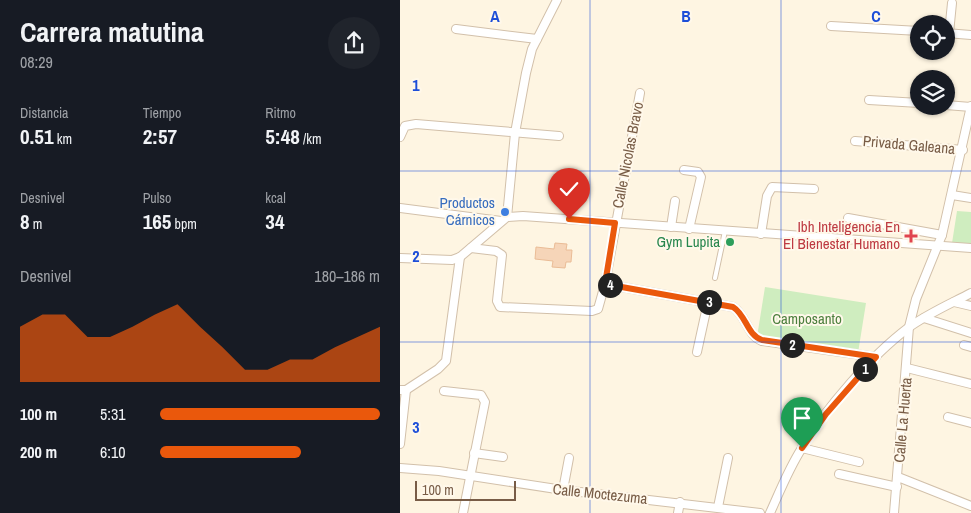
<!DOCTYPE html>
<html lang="es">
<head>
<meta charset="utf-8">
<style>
  body { margin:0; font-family:"Archivo Narrow",sans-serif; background:#20242c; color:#f1f3f6; height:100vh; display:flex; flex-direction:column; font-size:19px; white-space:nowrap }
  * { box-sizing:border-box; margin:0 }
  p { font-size:16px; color:#9ea1a6 }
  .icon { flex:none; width:28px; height:28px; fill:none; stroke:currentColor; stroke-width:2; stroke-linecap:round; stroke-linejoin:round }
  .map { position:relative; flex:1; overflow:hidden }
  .side { display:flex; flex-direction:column; background:#171b24; width:400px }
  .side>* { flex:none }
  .controls { position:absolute; left:510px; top:15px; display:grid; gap:10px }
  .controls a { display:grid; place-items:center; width:45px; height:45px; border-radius:50%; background:#171b24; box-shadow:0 1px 4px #0004; font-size:25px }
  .scale { position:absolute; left:15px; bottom:12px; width:101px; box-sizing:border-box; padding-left:5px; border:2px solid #785c46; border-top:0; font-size:14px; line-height:18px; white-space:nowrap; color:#785c46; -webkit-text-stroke:4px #fff8ea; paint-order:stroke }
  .pin { position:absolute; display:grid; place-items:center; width:42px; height:42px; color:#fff; margin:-51px -21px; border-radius:50% 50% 50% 0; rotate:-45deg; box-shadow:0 0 5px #0007 }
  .pin .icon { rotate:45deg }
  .km { position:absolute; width:25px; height:25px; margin:-12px; border-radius:50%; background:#222; color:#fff; font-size:14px; line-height:25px; text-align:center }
  .round { display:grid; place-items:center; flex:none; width:52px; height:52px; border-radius:26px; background:#20242c }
  .headline { display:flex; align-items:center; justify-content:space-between; height:85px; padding:0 20px }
  h1 { font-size:28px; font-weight:700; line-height:38px }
  .figures { display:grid; grid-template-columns:repeat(3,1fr); gap:8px; height:85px; padding:5px 20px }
  .figures div { display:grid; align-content:center }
  .figures b { font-size:21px; font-weight:700 }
  .figures small { font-size:14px; font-weight:400 }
  .figures p { font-size:14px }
  .chart { height:140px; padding:10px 20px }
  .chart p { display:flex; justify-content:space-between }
  .chart svg { width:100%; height:90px; margin-top:5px; fill:#ea580c; opacity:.7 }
  ul { padding:0 20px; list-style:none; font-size:16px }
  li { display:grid; grid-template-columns:80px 60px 1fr; align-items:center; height:38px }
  li i { height:12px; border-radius:6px; background:#ea580c }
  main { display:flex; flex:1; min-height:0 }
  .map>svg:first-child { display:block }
  .green { fill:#cfedbf }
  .building { fill:#f6d5b8; stroke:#eabc96 }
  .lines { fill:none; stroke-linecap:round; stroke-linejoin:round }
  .service-casing { stroke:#d2c0aa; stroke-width:6 }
  .minor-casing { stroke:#d2c0aa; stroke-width:10 }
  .service { stroke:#fff; stroke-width:4 }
  .minor { stroke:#fff; stroke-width:8 }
  .route-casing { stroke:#fff; stroke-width:10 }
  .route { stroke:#ea580c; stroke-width:6 }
  .grid { fill:none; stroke:#1d4ed8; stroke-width:1; stroke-opacity:0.55 }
  .shop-dot { fill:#3f7fe0; stroke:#fff8ea; stroke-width:2 }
  .health-dot { fill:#e0444e; stroke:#fff8ea; stroke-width:2 }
  .leisure-dot { fill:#2e9e5b; stroke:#fff8ea; stroke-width:2 }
  .labels { text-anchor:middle; stroke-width:4; stroke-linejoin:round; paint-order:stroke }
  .street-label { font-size:15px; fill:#785c46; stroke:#fff8ea }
  .shop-label { font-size:15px; fill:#366cbe; stroke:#fff8ea; text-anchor:end }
  .health-label { font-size:15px; fill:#be3a42; stroke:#fff8ea; text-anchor:end }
  .leisure-label { font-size:15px; fill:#27864d; stroke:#fff8ea; text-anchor:end }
  .park-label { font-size:15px; fill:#4c7f3d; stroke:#fff8ea }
  .grid-label { font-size:16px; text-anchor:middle; font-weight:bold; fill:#1d4ed8; stroke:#fff8ea; stroke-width:4; stroke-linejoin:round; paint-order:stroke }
</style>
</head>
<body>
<main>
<section class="side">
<div class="headline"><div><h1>Carrera matutina</h1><p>08:29</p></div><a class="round"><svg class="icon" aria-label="share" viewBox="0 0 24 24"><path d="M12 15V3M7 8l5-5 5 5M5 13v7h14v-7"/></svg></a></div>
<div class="figures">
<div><p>Distancia</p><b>0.51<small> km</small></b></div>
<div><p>Tiempo</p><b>2:57</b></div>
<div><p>Ritmo</p><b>5:48<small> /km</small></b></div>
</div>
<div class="figures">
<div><p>Desnivel</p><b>8<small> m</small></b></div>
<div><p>Pulso</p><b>165<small> bpm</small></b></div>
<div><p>kcal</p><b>34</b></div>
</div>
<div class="chart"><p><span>Desnivel</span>180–186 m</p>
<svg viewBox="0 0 160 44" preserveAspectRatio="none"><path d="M0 44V17L10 11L20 11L30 22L40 22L50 17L60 11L70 6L80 17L90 27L100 38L110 38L120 33L130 33L140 27L150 22L160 17V44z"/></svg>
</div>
<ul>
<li><b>100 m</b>5:31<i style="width:100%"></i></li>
<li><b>200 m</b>6:10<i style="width:64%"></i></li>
</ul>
</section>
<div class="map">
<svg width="571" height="513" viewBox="0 0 571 513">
  <rect width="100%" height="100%" fill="#fef5e2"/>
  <!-- green -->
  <g class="green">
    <path d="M557,211L571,212V245L552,243Z"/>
    <path d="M365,287L466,303L458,353L357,337Z"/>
  </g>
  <!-- building -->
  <path class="building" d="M155,243L167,244L166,250H172L171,262H166L165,268L152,267L153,261L135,259L136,247L154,249Z"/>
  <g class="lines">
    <!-- service casing -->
    <g class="service-casing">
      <path id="service" d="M315,278L325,231"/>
    </g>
    <!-- minor casing -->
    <g class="minor-casing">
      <g id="minor">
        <path d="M431,26L519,31"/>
        <path d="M56,29L137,39"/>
        <path d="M546,33L571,35"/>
        <path d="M549,33L552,3"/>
        <path d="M469,100L519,103"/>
        <path d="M546,105L571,107"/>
        <path d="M0,137L5,126L16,124L159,136"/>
        <path d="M455,141L563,150"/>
        <path d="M284,170L298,172L301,177L289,229"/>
        <path d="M552,195L571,198"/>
        <path d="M0,208L101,221"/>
        <path d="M107,217L115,133L126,73L132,49L157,0"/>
        <path d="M448,218L542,235"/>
        <path d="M271,227L275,201"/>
        <path d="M361,234L367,196L372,187L414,189"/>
        <path d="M71,248L96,251L102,255L97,301L100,307L192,311L198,309L205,284L240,93"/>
        <path d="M0,258L52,260L60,257L107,217L123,216L571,248"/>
        <path d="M205,284L333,307C346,315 347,335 362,341L476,357"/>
        <path d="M554,302L571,306"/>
        <path d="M524,318L571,333"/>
        <path d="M564,345L571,347"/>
        <path d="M297,352L308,302"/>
        <path d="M507,368L571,384"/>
        <path d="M0,390H6L38,369L46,361L60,257"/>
        <path d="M44,391L81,395L85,402L63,513"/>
        <path d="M548,417L571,423"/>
        <path d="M0,444L6,390"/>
        <path d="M402,448L459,462"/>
        <path d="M74,453L103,457"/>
        <path d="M0,468L39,471L163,490L360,513"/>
        <path d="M439,474L497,487"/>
        <path d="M498,477L571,506"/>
        <path d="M163,490L169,458"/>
        <path d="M318,507L328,458"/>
        <path d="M278,513L280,502"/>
        <path d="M370,513C380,491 389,468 402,448C426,408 471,356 508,328C527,314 550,304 571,293"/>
        <path d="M494,513L509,327L516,299L542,235L571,106"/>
      </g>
    </g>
    <!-- service -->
    <use href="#service" class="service"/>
    <!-- minor -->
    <use href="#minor" class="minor"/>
  </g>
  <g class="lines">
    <!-- route casing -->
    <g class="route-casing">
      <path id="route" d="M169,219L215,223L205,284L333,307C346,315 347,335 362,340L476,357L426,414L402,448"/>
    </g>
    <!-- route -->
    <use href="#route" class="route"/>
  </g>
  <!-- grid -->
  <path class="grid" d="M190,0V513M381,0V513M0,171H571M0,342H571"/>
  <!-- markers -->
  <circle class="shop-dot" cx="105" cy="212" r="5"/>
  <path class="health-dot" d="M508.5 228.5h5v5h5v5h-5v5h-5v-5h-5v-5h5z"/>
  <circle class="leisure-dot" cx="330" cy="242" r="5"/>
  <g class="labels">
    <!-- street labels -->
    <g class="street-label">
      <text transform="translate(509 145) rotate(5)" y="5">Privada Galeana</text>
      <text transform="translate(228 155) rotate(-79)" y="5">Calle Nicolas Bravo</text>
      <text transform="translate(503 420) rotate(-85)" y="5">Calle La Huerta</text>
      <text transform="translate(200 494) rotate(6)" y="5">Calle Moctezuma</text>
    </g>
    <!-- shop labels -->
    <g class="shop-label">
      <text x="95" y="208">Productos<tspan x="95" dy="17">Cárnicos</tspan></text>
    </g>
    <!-- health labels -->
    <g class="health-label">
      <text x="500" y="232">Ibh Inteligencia En<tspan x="500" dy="17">El Bienestar Humano</tspan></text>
    </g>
    <!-- leisure labels -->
    <g class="leisure-label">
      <text x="320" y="247">Gym Lupita</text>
    </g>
    <!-- park labels -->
    <g class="park-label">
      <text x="407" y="324">Camposanto</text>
    </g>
  </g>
  <g class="grid-label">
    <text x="95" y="22">A</text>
    <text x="286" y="22">B</text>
    <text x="476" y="22">C</text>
    <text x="16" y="91">1</text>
    <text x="16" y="262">2</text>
    <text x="16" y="433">3</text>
  </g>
</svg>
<div class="controls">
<a><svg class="icon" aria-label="locate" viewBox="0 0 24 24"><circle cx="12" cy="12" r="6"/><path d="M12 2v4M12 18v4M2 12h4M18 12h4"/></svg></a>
<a><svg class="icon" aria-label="layers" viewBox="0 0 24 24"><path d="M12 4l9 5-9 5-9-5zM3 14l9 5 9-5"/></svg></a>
</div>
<div class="scale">100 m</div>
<div class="pin" style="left:402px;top:448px;background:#1e9e55"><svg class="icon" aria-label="arrive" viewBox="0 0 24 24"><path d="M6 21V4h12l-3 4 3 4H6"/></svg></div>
<div class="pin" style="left:169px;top:219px;background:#d93025"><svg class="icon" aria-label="check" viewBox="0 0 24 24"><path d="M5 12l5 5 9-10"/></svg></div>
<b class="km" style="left:465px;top:369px">1</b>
<b class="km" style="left:392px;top:345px">2</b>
<b class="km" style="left:309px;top:302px">3</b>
<b class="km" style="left:210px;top:285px">4</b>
</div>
</main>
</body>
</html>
